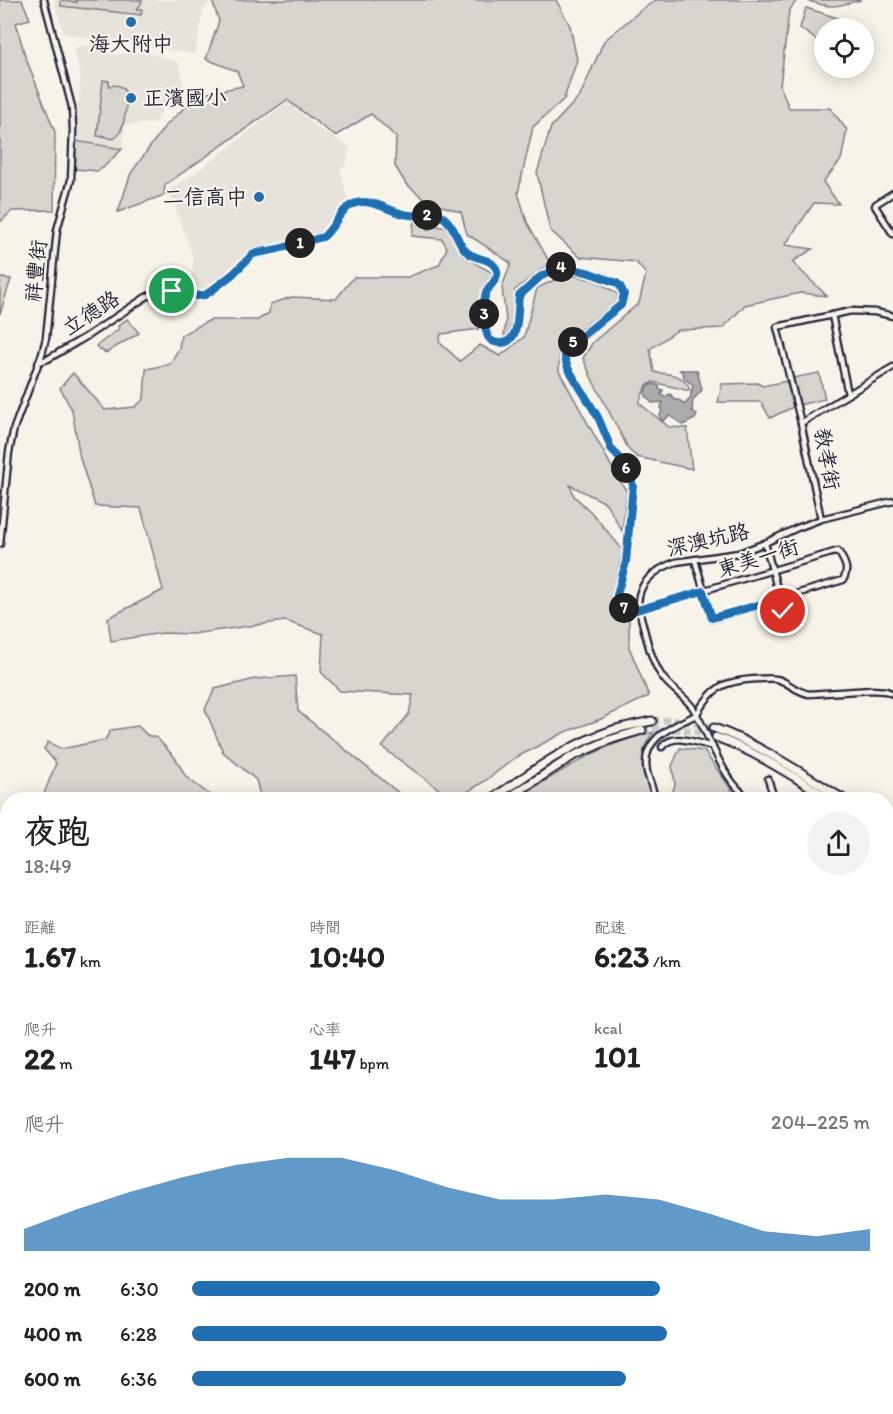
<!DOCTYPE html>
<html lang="zh-TW">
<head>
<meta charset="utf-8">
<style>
  body { margin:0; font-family:Itim,"LXGW WenKai TC",sans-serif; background:#f2f2f2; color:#222; height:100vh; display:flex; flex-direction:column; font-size:22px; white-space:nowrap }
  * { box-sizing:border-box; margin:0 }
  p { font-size:20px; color:#767676 }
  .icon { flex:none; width:33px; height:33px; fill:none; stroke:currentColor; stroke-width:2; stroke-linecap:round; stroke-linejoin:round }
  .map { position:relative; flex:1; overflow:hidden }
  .details { position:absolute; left:0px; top:792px; width:894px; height:622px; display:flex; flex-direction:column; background:#fff; border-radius:24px 24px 0 0; box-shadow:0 3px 15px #0003 }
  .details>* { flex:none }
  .buttons { position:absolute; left:814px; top:18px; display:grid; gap:12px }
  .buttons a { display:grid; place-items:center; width:60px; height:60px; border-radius:50%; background:#fff; box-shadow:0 3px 15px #0003; font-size:30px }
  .pin { position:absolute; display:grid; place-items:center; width:51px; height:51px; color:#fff; margin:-26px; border:3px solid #fff; border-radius:50%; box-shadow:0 2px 6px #0007 }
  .km { position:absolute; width:30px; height:30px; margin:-15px; border-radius:50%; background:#222; color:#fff; font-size:16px; line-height:30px; text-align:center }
  .round { display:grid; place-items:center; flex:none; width:63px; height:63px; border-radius:32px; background:#f2f2f2 }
  .headline { display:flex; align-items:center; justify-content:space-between; height:102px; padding:0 24px }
  h1 { font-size:33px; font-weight:700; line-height:45px }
  .figures { display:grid; grid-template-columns:repeat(3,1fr); gap:9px; height:102px; padding:6px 24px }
  .figures div { display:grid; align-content:center }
  .figures b { font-size:30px; font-weight:700 }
  .figures small { font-size:16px; font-weight:400 }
  .figures p { font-size:16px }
  .chart { height:168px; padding:12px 24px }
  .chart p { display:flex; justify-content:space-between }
  .chart svg { width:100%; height:108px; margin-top:6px; fill:#1f6fb2; opacity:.7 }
  ul { padding:0 24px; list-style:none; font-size:20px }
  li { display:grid; grid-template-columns:96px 72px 1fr; align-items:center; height:45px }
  li i { height:15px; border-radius:8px; background:#1f6fb2 }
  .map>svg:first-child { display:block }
  .built { fill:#e7e3db }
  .green { fill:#d8d5cf; stroke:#7d7c85; stroke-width:1.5 }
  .water { fill:#aeabad; stroke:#76747f; stroke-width:1.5 }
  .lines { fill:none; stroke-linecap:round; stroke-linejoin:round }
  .river { stroke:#aeabad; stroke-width:9 }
  .highway-tunnel { stroke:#ccc9c5; stroke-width:7; stroke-dasharray:7 3.5; stroke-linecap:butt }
  .minor-casing { stroke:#22223b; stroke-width:9 }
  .highway-casing { stroke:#22223b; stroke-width:11 }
  .minor { stroke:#f7f3e8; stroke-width:4.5 }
  .highway { stroke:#f7f3e8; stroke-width:7 }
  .route-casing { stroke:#fff; stroke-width:12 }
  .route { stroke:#1f6fb2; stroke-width:8 }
  .poi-dot { fill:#1f6fb2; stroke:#f7f3e8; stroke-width:2 }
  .labels { text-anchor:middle; stroke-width:4.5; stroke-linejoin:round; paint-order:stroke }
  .poi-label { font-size:21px; fill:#22223b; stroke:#f7f3e8 }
  .street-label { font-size:21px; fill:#22223b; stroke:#f7f3e8 }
</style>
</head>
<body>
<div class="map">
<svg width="893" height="1414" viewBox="0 0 893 1414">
  <rect width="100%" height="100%" fill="#f7f3e8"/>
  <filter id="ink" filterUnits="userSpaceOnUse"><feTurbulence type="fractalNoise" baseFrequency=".0167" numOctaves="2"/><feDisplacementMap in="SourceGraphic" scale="12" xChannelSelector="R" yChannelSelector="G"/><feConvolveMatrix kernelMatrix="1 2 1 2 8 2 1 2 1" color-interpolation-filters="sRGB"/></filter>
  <g filter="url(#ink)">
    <!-- built -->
    <g class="built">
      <path d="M54,0H209L210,2L203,11L195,54L64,34Z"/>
      <path d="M100,43L110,55L147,52L179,63L185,94L180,107L167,101L155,123L125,125L122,148L75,140L81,77L74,48Z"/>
      <path d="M287,102L322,131L350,147L345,167H340L348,203L340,208L316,236L250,251L204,292L192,279L193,257L169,190L195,173Z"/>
      <path d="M893,1135V1248H887L886,1148L889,1146Z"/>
      <path d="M0,1345H7L8,1407H110L109,1414H0Z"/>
      <path d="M342,1407H391L396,1414H337V1408Z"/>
    </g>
    <!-- green -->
    <g class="green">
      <path d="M0,0H22L30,19L16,23L25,56L55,132L54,210L12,211L0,222Z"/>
      <path d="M61,0L77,2L76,0H142L141,4L137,9H142L141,15L61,6Z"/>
      <path d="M212,0H556L570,26L577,60L564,99L533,127L518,193L527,222L550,263L515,290L513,320L508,334L504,336L506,320L502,287L511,263L467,234L461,212L427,201L406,184L395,166L396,137L371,114L335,136L287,100L165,185L164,195L118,212L131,173L165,126L198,95L243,86L237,71L206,59L219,21Z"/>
      <path d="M656,0H797L789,11L780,86L789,108H830L847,130L841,160L823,182L839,204L814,203L785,245L813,249L792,262L827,296L800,293L745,305L723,328L678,330L650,349L654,372C669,375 685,373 690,391L653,382L646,386L639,403L669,427L687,428L692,469L637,457L629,450L592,379L583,358L593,342L639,303L646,274L636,262L580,257L550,230L537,173L551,127L580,96L604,41L641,10Z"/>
      <path d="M806,0H861C835,7 832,9 806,0Z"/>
      <path d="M806,8L850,22L854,28H825V45L822,44L800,28Z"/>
      <path d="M103,80L109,81V86C130,81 127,102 125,115C123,126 119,147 103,135V137L97,136Z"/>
      <path d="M76,141L122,149L103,168L97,171L76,169L74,163Z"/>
      <path d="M414,220L424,221L427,230L438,226L447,228L464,257L493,273L481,293L479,329L441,334L439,342L460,361L480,345L500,356L524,337L537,288L568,274L597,281L618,294L616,303L560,345L559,371L614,471L627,492L622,531L606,503L570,485L574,496L591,512L623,550L613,595L618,610L629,615V647L649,696L601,719L565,732L515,758L485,781L456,799H450L451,798L382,747L409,714L413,695L340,691L321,672L323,634L285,621L192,634L162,633L111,641L108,618L163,590L141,508L95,506L80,458L72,410L60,388L73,373L105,410L135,407L144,399L146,369L170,364L179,348L181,335L210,320H258L269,313L270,304L292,297L336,299L354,277H408L439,265L447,248L442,239L412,236Z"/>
      <path d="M0,278L11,279L0,314Z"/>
      <path d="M127,319L139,333L106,353L99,349L96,346L119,329L118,326Z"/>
      <path d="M819,373L825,399L798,405L792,378Z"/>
      <path d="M787,381L793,407L770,418L761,402H718L722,384L757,383L763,386Z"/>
      <path d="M295,676L298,711L406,799H261L256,780L223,752L205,709L215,689L255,679Z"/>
      <path d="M138,726L147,735L157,738L176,759L186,777L214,798V799H42L56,763L44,749L48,742L61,749L105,740L111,730Z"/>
      <path d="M654,732C633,756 648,774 652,799H516C562,771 601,743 654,732Z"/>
      <path d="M680,748L704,751L738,799H670L675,785L672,766Z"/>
      <path d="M7,826V913L4,882L0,875V842Z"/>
      <path d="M2,1165L8,1167L7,1325L4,1321L0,1320V1166Z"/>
      <path d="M10,1407H38C28,1414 14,1414 1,1414Z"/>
      <path d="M45,1407H112L111,1414H38Z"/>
      <path d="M122,1407H172L175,1410L180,1411L182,1414H123Z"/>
      <path d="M292,1407H333L330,1414H300Z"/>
      <path d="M758,1407H832L840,1414H819L800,1412L791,1414H760Z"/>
    </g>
    <!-- water -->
    <path class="water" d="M679,370H697L702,390L693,400L692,411L697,414L695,419L683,425L672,417L669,416L663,421L660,418V415L662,411L661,407L663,402L652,403C646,397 643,394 647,386L654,384L659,386V389L663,390L661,395L665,397L670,394L675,400H678L682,402L683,404H685L690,399L693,385L684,378L683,372Z"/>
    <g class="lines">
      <!-- river -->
      <path class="river" d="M680,1411L681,1407"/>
      <!-- highway-tunnel -->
      <g class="highway-tunnel">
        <path d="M652,721C675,719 692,721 714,728"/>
        <path d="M642,730C670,728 689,728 716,737"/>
      </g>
      <!-- minor casing -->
      <g class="minor-casing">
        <g id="minor">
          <path d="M893,193L876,204L875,206L893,234"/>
          <path d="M832,315L848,394"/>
          <path d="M39,362L48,359L87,336L146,297L155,293L172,291L197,296L205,295L211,291L233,274L253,254L278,249L323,236C334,229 337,216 347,208C366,192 389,213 409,215C420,216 431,215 442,216C456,226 455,243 468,253C476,260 489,257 496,267C502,278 487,287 485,296C483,306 483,329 489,337C491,342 496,343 501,343C521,343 517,310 519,296L540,277L562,266C576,270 618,276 623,291C625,296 623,300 621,305L573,343L567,350L565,355V359L568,368L598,417L611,448L628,470L633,485L626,562L617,595L621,605L630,612L838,551C844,561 850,569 843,580L712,619L695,560"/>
          <path d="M801,423L893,367"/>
          <path d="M821,519L801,423L777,327L851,311L875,312L893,316"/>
          <path d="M765,543L783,611"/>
          <path d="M0,544L9,452L14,428L42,354L46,338L57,230L71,180L73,130L72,107L44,0"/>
          <path d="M696,715C713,686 724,681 756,679C763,679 773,677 780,680C790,684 797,692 809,694L872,690L886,691L893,694"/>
          <path d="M662,747C673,732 698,743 713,747"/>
          <path d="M768,779L773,795L779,800"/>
          <path d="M655,800C654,790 649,781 647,772C640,738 672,727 696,715"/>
          <path d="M752,800C722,783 711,737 693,708C685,696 669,688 661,675C649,656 645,631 639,610C634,585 655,569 676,562L739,553L765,543L797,528L821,519L893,501"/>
          <path d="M886,939L890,947L886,959"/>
          <path d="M0,985L8,1000"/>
          <path d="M0,1132L8,1125"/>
          <path d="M0,1158L8,1162"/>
          <path d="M886,1251L893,1252"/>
          <path d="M0,1336L8,1337"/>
          <path d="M285,1407L294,1414"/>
          <path d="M734,1407L738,1414"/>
          <path d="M117,1414L118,1407"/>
        </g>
      </g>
      <!-- highway casing -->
      <g class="highway-casing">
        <g id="highway">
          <path d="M714,728C761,745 803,774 845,800"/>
          <path d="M716,737C757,752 794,777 832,800"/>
          <path d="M490,800C526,776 565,746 607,732C621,727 637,724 652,721"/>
          <path d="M505,800L573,756L609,740L642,730"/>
          <path d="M886,824L893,827"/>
          <path d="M886,832L893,836"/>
          <path d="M0,1100L8,1096"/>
          <path d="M0,1121L8,1118"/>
        </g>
      </g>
      <!-- minor -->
      <use href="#minor" class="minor"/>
      <!-- highway -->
      <use href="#highway" class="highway"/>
    </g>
  </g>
  <g class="lines" filter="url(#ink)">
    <!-- route casing -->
    <g class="route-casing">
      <path id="route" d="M172,291L197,296L205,295L211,291L233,274L253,254L278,249L323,237C333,229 337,216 347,208C366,192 389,213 409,215C420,216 431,215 442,216C457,227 456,243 468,253C477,260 489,257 496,268C502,278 487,286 485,296C483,305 484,329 488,337C491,342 496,343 501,343C521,343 517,310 519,296L540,277L562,266L590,273L617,283L620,286L624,294L621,305L573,343L567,350L565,355V359L568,368L598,417L611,448L628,470L633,485L626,562L617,595L621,605L630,612L703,591L712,618L780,599L783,611"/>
    </g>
    <!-- route -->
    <use href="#route" class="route"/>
  </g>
  <!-- markers -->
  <g class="poi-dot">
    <circle cx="131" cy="22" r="6"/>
    <circle cx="131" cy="98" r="6"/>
    <circle cx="259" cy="197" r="6"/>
  </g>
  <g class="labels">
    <!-- poi labels -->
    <g class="poi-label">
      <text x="131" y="51">海大附中</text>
      <text x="143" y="105" text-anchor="start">正濱國小</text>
      <text x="247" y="204" text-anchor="end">二信高中</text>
    </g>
    <!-- street labels -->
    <g class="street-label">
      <text transform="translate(36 271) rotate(-84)" y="7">祥豐街</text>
      <text transform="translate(91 313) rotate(-33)" y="7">立德路</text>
      <text transform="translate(827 459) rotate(80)" y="7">教孝街</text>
      <text transform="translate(708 540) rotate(-13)" y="7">深澳坑路</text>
      <text transform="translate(758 558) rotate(-17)" y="7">東美一街</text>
    </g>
  </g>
</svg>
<div class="buttons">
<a><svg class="icon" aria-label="locate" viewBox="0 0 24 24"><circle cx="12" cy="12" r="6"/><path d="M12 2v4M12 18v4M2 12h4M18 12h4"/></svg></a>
</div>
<div class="pin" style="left:172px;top:291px;background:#1e9e55"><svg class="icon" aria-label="arrive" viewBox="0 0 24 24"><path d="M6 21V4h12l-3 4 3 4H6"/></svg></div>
<div class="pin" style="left:783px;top:611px;background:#d93025"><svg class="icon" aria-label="check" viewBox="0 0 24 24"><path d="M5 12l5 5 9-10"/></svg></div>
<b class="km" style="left:300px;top:243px">1</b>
<b class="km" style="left:427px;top:215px">2</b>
<b class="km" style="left:484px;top:314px">3</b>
<b class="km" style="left:561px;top:267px">4</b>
<b class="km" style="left:573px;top:342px">5</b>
<b class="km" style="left:626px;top:468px">6</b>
<b class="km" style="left:624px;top:608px">7</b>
<section class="details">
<div class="headline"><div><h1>夜跑</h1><p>18:49</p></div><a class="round"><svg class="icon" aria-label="share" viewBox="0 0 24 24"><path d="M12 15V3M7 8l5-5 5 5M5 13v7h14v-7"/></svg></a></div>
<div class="figures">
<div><p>距離</p><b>1.67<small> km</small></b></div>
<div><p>時間</p><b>10:40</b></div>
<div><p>配速</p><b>6:23<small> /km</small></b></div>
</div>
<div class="figures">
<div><p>爬升</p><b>22<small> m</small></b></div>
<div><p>心率</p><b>147<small> bpm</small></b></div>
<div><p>kcal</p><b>101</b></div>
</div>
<div class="chart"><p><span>爬升</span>204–225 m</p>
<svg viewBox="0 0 160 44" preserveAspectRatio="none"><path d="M0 44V35L10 27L20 20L30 14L40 9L50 6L60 6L70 11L80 18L90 23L100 23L110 21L120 23L130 29L140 36L150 38L160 35V44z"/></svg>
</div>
<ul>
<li><b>200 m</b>6:30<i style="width:69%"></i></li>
<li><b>400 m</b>6:28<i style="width:70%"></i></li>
<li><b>600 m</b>6:36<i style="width:64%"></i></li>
</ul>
</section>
</div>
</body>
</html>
